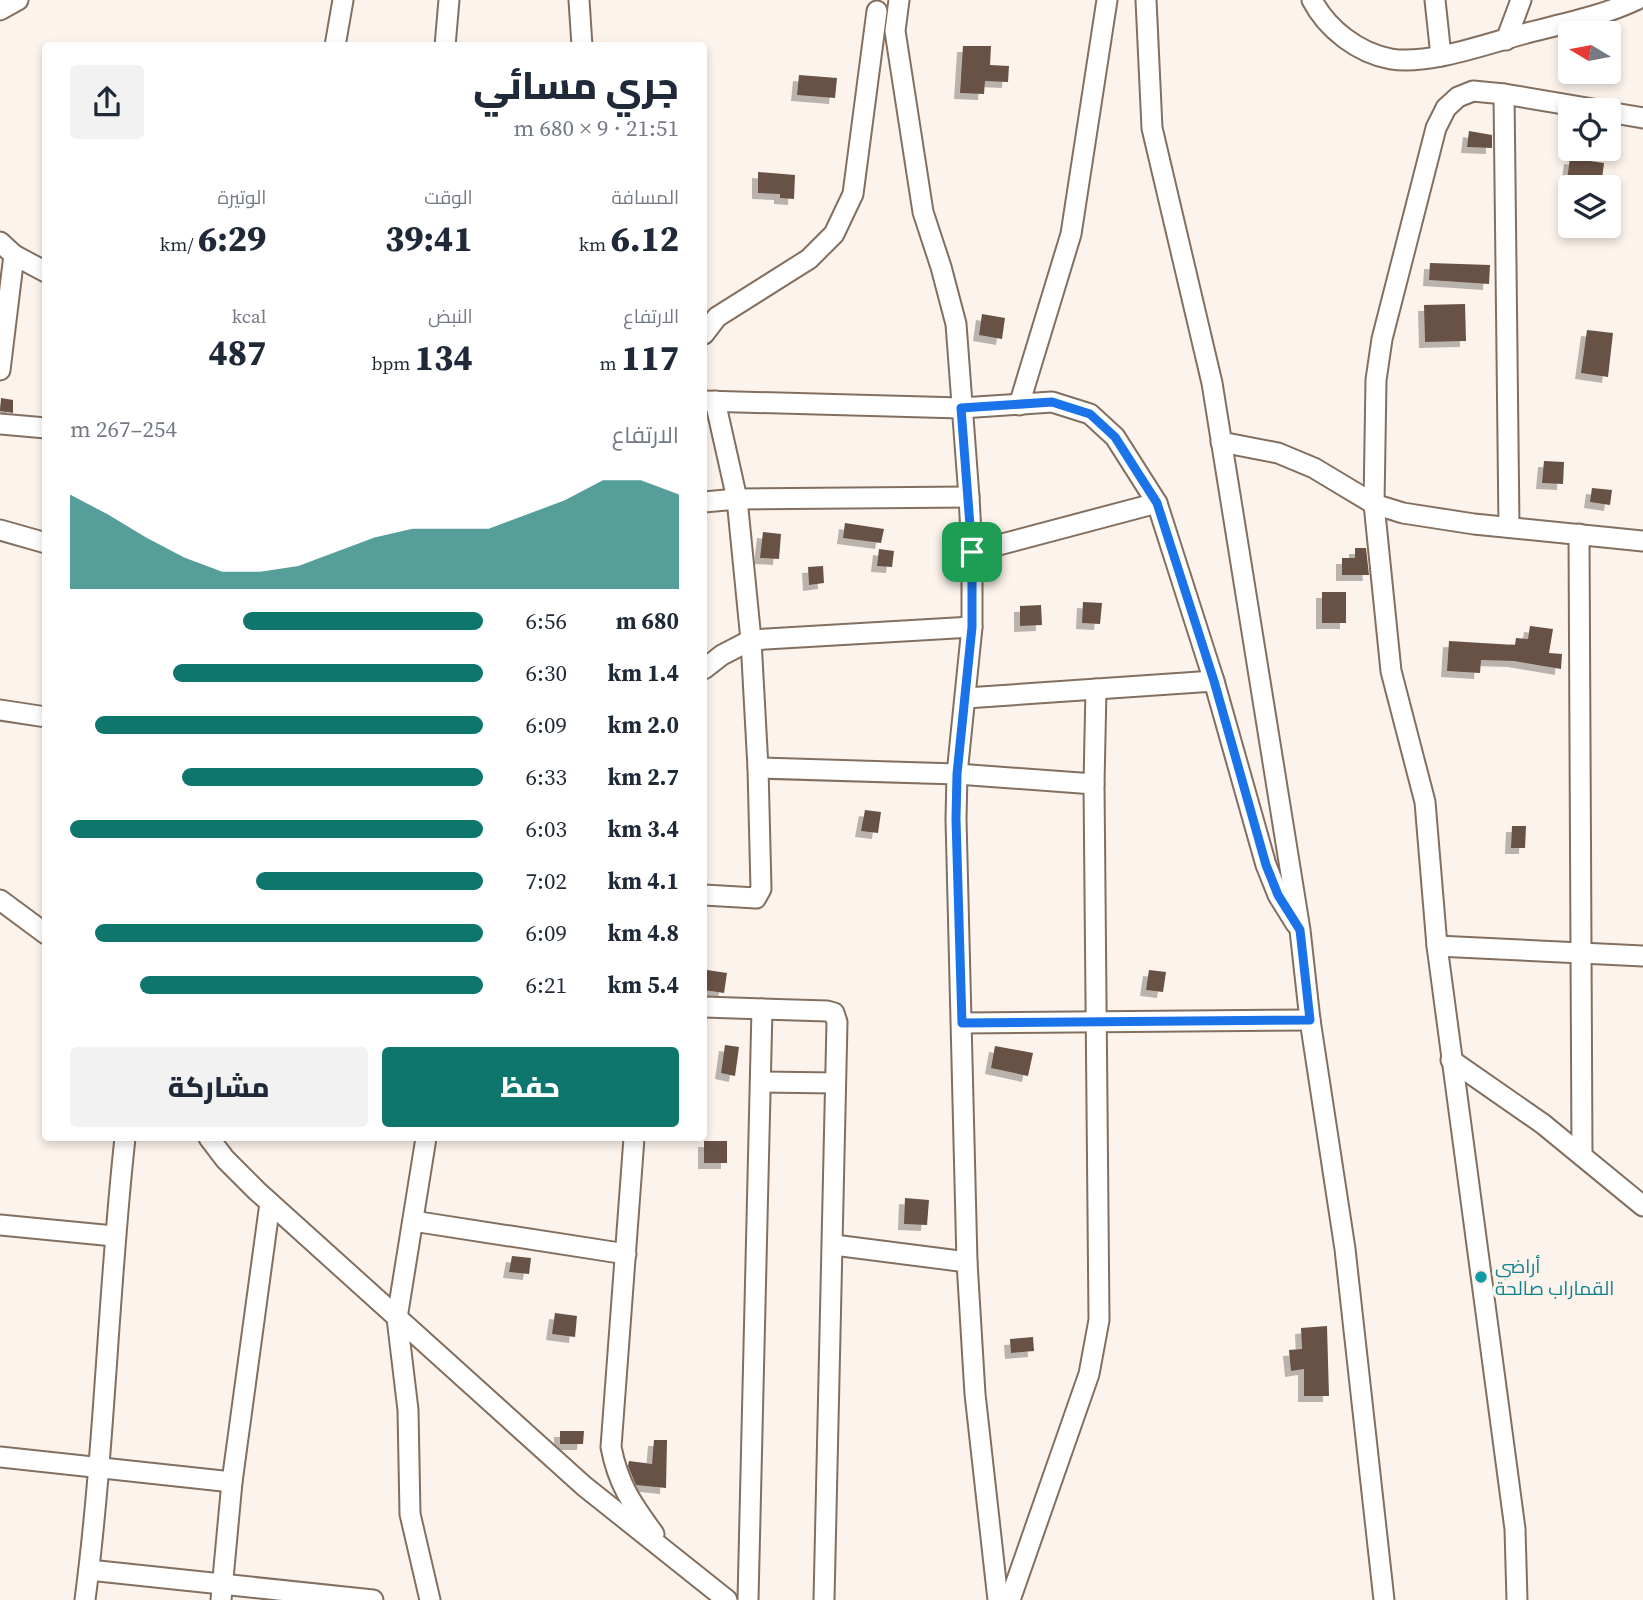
<!DOCTYPE html>
<html lang="ar">
<head>
<meta charset="utf-8">
<style>
  body { margin:0; font-family:"Source Serif 4",Cairo,serif; background:#f2f2f3; color:#1f2937; direction:rtl; height:100vh; display:flex; flex-direction:column; font-size:26px; white-space:nowrap }
  * { box-sizing:border-box; margin:0 }
  p { font-size:23px; color:#747a83 }
  .icon { flex:none; width:38px; height:38px; fill:none; stroke:currentColor; stroke-width:2; stroke-linecap:round; stroke-linejoin:round }
  .map { position:relative; flex:1; overflow:hidden; direction:ltr }
  .sheet { position:absolute; left:42px; top:42px; width:665px; height:1099px; display:flex; flex-direction:column; background:#fff; border-radius:7px; box-shadow:0 4px 10px #0003; direction:rtl }
  .sheet>* { flex:none }
  .needle { width:46px; rotate:280deg }
  .buttons { position:absolute; left:1558px; top:21px; display:grid; gap:14px }
  .buttons a { display:grid; place-items:center; width:63px; height:63px; border-radius:7px; background:#fff; box-shadow:0 4px 10px #0003; font-size:35px }
  .pin { position:absolute; display:grid; place-items:center; width:60px; height:60px; color:#fff; margin:-30px; border-radius:14px; box-shadow:0 4px 10px #0006 }
  .round { display:grid; place-items:center; flex:none; width:74px; height:74px; border-radius:7px; background:#f2f2f3 }
  .headline { display:flex; align-items:center; justify-content:space-between; height:119px; padding:0 28px }
  h1 { font-size:38px; font-weight:800; line-height:52px }
  .metrics { display:grid; grid-template-columns:repeat(3,1fr); gap:10px; height:119px; padding:7px 28px }
  .metrics div { display:grid; align-content:center }
  .metrics b { font-size:35px; font-weight:800 }
  .metrics small { font-size:19px; font-weight:400 }
  .metrics p { font-size:19px }
  .chart { height:196px; padding:14px 28px }
  .chart p { display:flex; justify-content:space-between }
  .chart svg { width:100%; height:126px; margin-top:7px; fill:#0f766e; opacity:.7 }
  .primary-button { display:flex; gap:14px; margin-top:auto; padding:14px 28px }
  .primary-button a { flex:1; height:80px; border-radius:7px; background:#0f766e; color:#fff; font-size:28px; font-weight:800; line-height:80px; text-align:center }
  .primary-button a+a { background:#f2f2f3; color:#1f2937 }
  ul { padding:0 28px; list-style:none; font-size:23px }
  li { display:grid; grid-template-columns:112px 84px 1fr; align-items:center; height:52px }
  li i { height:18px; border-radius:9px; background:#0f766e }
  .map>svg:first-child { display:block }
  .building { fill:#675145; filter:url(#shadow) }
  .lines { fill:none; stroke-linecap:round; stroke-linejoin:round }
  .minor-casing { stroke:#836f5f; stroke-width:23 }
  .minor { stroke:#fff; stroke-width:19 }
  .route-casing { stroke:#fff; stroke-width:14 }
  .route { stroke:#1a73e8; stroke-width:9 }
  .culture-dot { fill:#0f9aa8; stroke:#fcf3ec; stroke-width:2.5 }
  .labels { text-anchor:middle; stroke-width:7; stroke-linejoin:round; paint-order:stroke }
  .culture-label { font-size:19px; fill:#0d838f; stroke:#fcf3ec; text-anchor:start }
</style>
</head>
<body>
<div class="map">
<svg width="1643" height="1600" viewBox="0 0 1643 1600">
  <defs>
    <filter id="shadow"><feDropShadow dx="-6" dy="6" stdDeviation="0" flood-color="#0004"/></filter>
  </defs>
  <rect width="100%" height="100%" fill="#fcf3ec"/>
  <!-- building -->
  <g class="building">
    <path d="M963,46H991L990,65L1009,66L1008,82L985,81L984,94L960,93Z"/>
    <path d="M799,75L837,78L835,98L797,95Z"/>
    <path d="M1469,131L1492,135V148L1467,147Z"/>
    <path d="M1570,158L1604,163L1601,187H1566Z"/>
    <path d="M758,172L795,175L794,199L780,198V194L758,193Z"/>
    <path d="M1430,263L1490,265L1489,284L1429,280Z"/>
    <path d="M1465,304L1466,341L1425,342L1424,305Z"/>
    <path d="M982,314L1005,318L1002,339L979,335Z"/>
    <path d="M1587,330L1613,333L1608,377L1581,373Z"/>
    <path d="M1,398L13,400V413L0,411Z"/>
    <path d="M1544,461L1564,462L1563,484L1542,483Z"/>
    <path d="M1592,488L1612,490L1610,505L1590,502Z"/>
    <path d="M845,523L884,529L881,543L843,538Z"/>
    <path d="M763,532L781,534L779,559L760,558Z"/>
    <path d="M1355,548H1366L1369,575H1342V558H1355Z"/>
    <path d="M879,549L894,551L892,567L877,566Z"/>
    <path d="M823,566L824,583L809,585L808,567Z"/>
    <rect x="1322" y="592" width="24" height="31"/>
    <path d="M1083,602L1102,603L1100,624L1082,623Z"/>
    <path d="M1041,605L1042,625L1020,626V606Z"/>
    <path d="M1530,626L1553,629L1549,653L1562,654L1561,669L1514,661L1481,660L1480,673L1447,671L1449,641L1515,645L1516,638L1528,639Z"/>
    <path d="M865,810L881,812L878,833L861,831Z"/>
    <path d="M1512,826H1526L1525,848H1511Z"/>
    <path d="M707,970L727,973L724,993L704,990Z"/>
    <path d="M1149,970L1166,972L1163,992L1146,990Z"/>
    <path d="M725,1045L739,1047L735,1076L721,1073Z"/>
    <path d="M995,1046L1033,1053L1028,1076L991,1068Z"/>
    <rect x="704" y="1141" width="23" height="22"/>
    <path d="M905,1198L929,1200L927,1225L904,1224Z"/>
    <path d="M512,1256L531,1258L529,1274L509,1272Z"/>
    <path d="M555,1313L577,1316L575,1337L552,1334Z"/>
    <path d="M1327,1326L1329,1396H1304V1369L1291,1371L1289,1350L1302,1349L1301,1328Z"/>
    <path d="M1033,1337L1034,1351L1011,1353L1010,1339Z"/>
    <path d="M560,1431H584L583,1444H560Z"/>
    <path d="M654,1440H667L666,1488L636,1485L628,1466L629,1461L652,1464Z"/>
  </g>
  <g class="lines">
    <!-- minor casing -->
    <g class="minor-casing">
      <g id="minor">
        <path d="M579,0L582,46"/>
        <path d="M899,0L895,31L923,212L941,267L956,324L969,497L972,552V627L957,774L956,819L967,1262L975,1394L998,1600"/>
        <path d="M1146,0L1152,128L1212,383L1300,930L1310,1020L1345,1249L1384,1600"/>
        <path d="M1312,0C1327,29 1358,53 1391,59C1428,65 1487,44 1523,34C1561,24 1600,17 1636,0"/>
        <path d="M1435,0L1441,56"/>
        <path d="M0,10L18,0"/>
        <path d="M1506,40L1521,0"/>
        <path d="M335,46L343,0"/>
        <path d="M445,46L449,0"/>
        <path d="M1504,94L1509,527"/>
        <path d="M1608,112L1643,118"/>
        <path d="M0,242L14,255L46,272"/>
        <path d="M704,334L717,317L809,259L834,234L853,194L877,11"/>
        <path d="M0,370L14,255"/>
        <path d="M704,401L961,408L1052,402L1090,414L1115,437L1157,503L1214,681L1266,865L1278,895L1296,924"/>
        <path d="M1019,405L1071,234L1107,0"/>
        <path d="M0,424L46,428"/>
        <path d="M1221,442L1278,453L1314,468L1374,504L1403,513L1474,524L1643,541"/>
        <path d="M704,502L737,499L969,497"/>
        <path d="M0,530L46,543"/>
        <path d="M1579,534L1582,1155"/>
        <path d="M972,552L1157,503"/>
        <path d="M704,669L722,655L751,640L972,627"/>
        <path d="M966,698L1214,681"/>
        <path d="M0,710L46,717"/>
        <path d="M758,768L957,774L1094,784"/>
        <path d="M704,895L756,898L761,889L758,768L751,640L737,499L715,401"/>
        <path d="M0,900L46,934"/>
        <path d="M1437,946L1643,956"/>
        <path d="M704,1007L827,1011L834,1013L837,1022L824,1600"/>
        <path d="M962,1023L1310,1020"/>
        <path d="M1451,1060L1543,1124L1643,1206"/>
        <path d="M761,1082L835,1083"/>
        <path d="M209,1138L225,1159L257,1191L584,1486L727,1600"/>
        <path d="M426,1138L397,1318L408,1410L410,1514L430,1600"/>
        <path d="M634,1138L611,1447C618,1484 632,1504 654,1534"/>
        <path d="M413,1221L626,1254"/>
        <path d="M0,1225L114,1236"/>
        <path d="M834,1245L967,1262"/>
        <path d="M0,1457L232,1482"/>
        <path d="M89,1570L373,1600"/>
        <path d="M85,1600C105,1447 108,1291 125,1138"/>
        <path d="M221,1600L232,1482L270,1203"/>
        <path d="M748,1600L762,1009"/>
        <path d="M1010,1600L1089,1374L1099,1320L1094,784L1096,689"/>
        <path d="M1517,1600L1515,1529L1437,946L1425,802L1391,671L1374,504L1376,380L1382,339L1436,128L1446,108L1458,97L1473,91L1504,94L1599,110"/>
      </g>
    </g>
    <!-- minor -->
    <use href="#minor" class="minor"/>
  </g>
  <g class="lines">
    <!-- route casing -->
    <g class="route-casing">
      <path id="route" d="M1052,402L1090,414L1115,437L1157,503L1214,681L1266,865L1278,895L1300,930L1310,1020L962,1023L956,819L957,774L972,627V552L961,408Z"/>
    </g>
    <!-- route -->
    <use href="#route" class="route"/>
  </g>
  <!-- markers -->
  <circle class="culture-dot" cx="1481" cy="1277" r="7"/>
  <g class="labels">
    <!-- culture labels -->
    <g class="culture-label">
      <text x="1495" y="1273">أراضي<tspan x="1495" dy="22">القماراب صالحة</tspan></text>
    </g>
  </g>
</svg>
<div class="buttons">
<a><svg class="needle" viewBox="-14 -14 28 28"><path d="M0-13l5 13h-10z" fill="#e53935"/><path d="M0 13l5-13h-10z" fill="#747a83"/></svg></a>
<a><svg class="icon" aria-label="locate" viewBox="0 0 24 24"><circle cx="12" cy="12" r="6"/><path d="M12 2v4M12 18v4M2 12h4M18 12h4"/></svg></a>
<a><svg class="icon" aria-label="layers" viewBox="0 0 24 24"><path d="M12 4l9 5-9 5-9-5zM3 14l9 5 9-5"/></svg></a>
</div>
<div class="pin" style="left:972px;top:552px;background:#1e9e55"><svg class="icon" aria-label="arrive" viewBox="0 0 24 24"><path d="M6 21V4h12l-3 4 3 4H6"/></svg></div>
<section class="sheet">
<div class="headline"><div><h1>جري مسائي</h1><p>21:51 · 9 × 680 m</p></div><a class="round"><svg class="icon" aria-label="share" viewBox="0 0 24 24"><path d="M12 15V3M7 8l5-5 5 5M5 13v7h14v-7"/></svg></a></div>
<div class="metrics">
<div><p>المسافة</p><b>6.12<small> km</small></b></div>
<div><p>الوقت</p><b>39:41</b></div>
<div><p>الوتيرة</p><b>6:29<small> /km</small></b></div>
</div>
<div class="metrics">
<div><p>الارتفاع</p><b>117<small> m</small></b></div>
<div><p>النبض</p><b>134<small> bpm</small></b></div>
<div><p>kcal</p><b>487</b></div>
</div>
<div class="chart"><p><span>الارتفاع</span>254–267 m</p>
<svg viewBox="0 0 160 44" preserveAspectRatio="none"><path d="M0 44V11L10 18L20 26L30 33L40 38L50 38L60 36L70 31L80 26L90 23L100 23L110 23L120 18L130 13L140 6L150 6L160 11V44z"/></svg>
</div>
<ul>
<li><b>680 m</b>6:56<i style="width:58%"></i></li>
<li><b>1.4 km</b>6:30<i style="width:75%"></i></li>
<li><b>2.0 km</b>6:09<i style="width:94%"></i></li>
<li><b>2.7 km</b>6:33<i style="width:73%"></i></li>
<li><b>3.4 km</b>6:03<i style="width:100%"></i></li>
<li><b>4.1 km</b>7:02<i style="width:55%"></i></li>
<li><b>4.8 km</b>6:09<i style="width:94%"></i></li>
<li><b>5.4 km</b>6:21<i style="width:83%"></i></li>
</ul>
<div class="primary-button"><a>حفظ</a><a>مشاركة</a></div>
</section>
</div>
</body>
</html>
